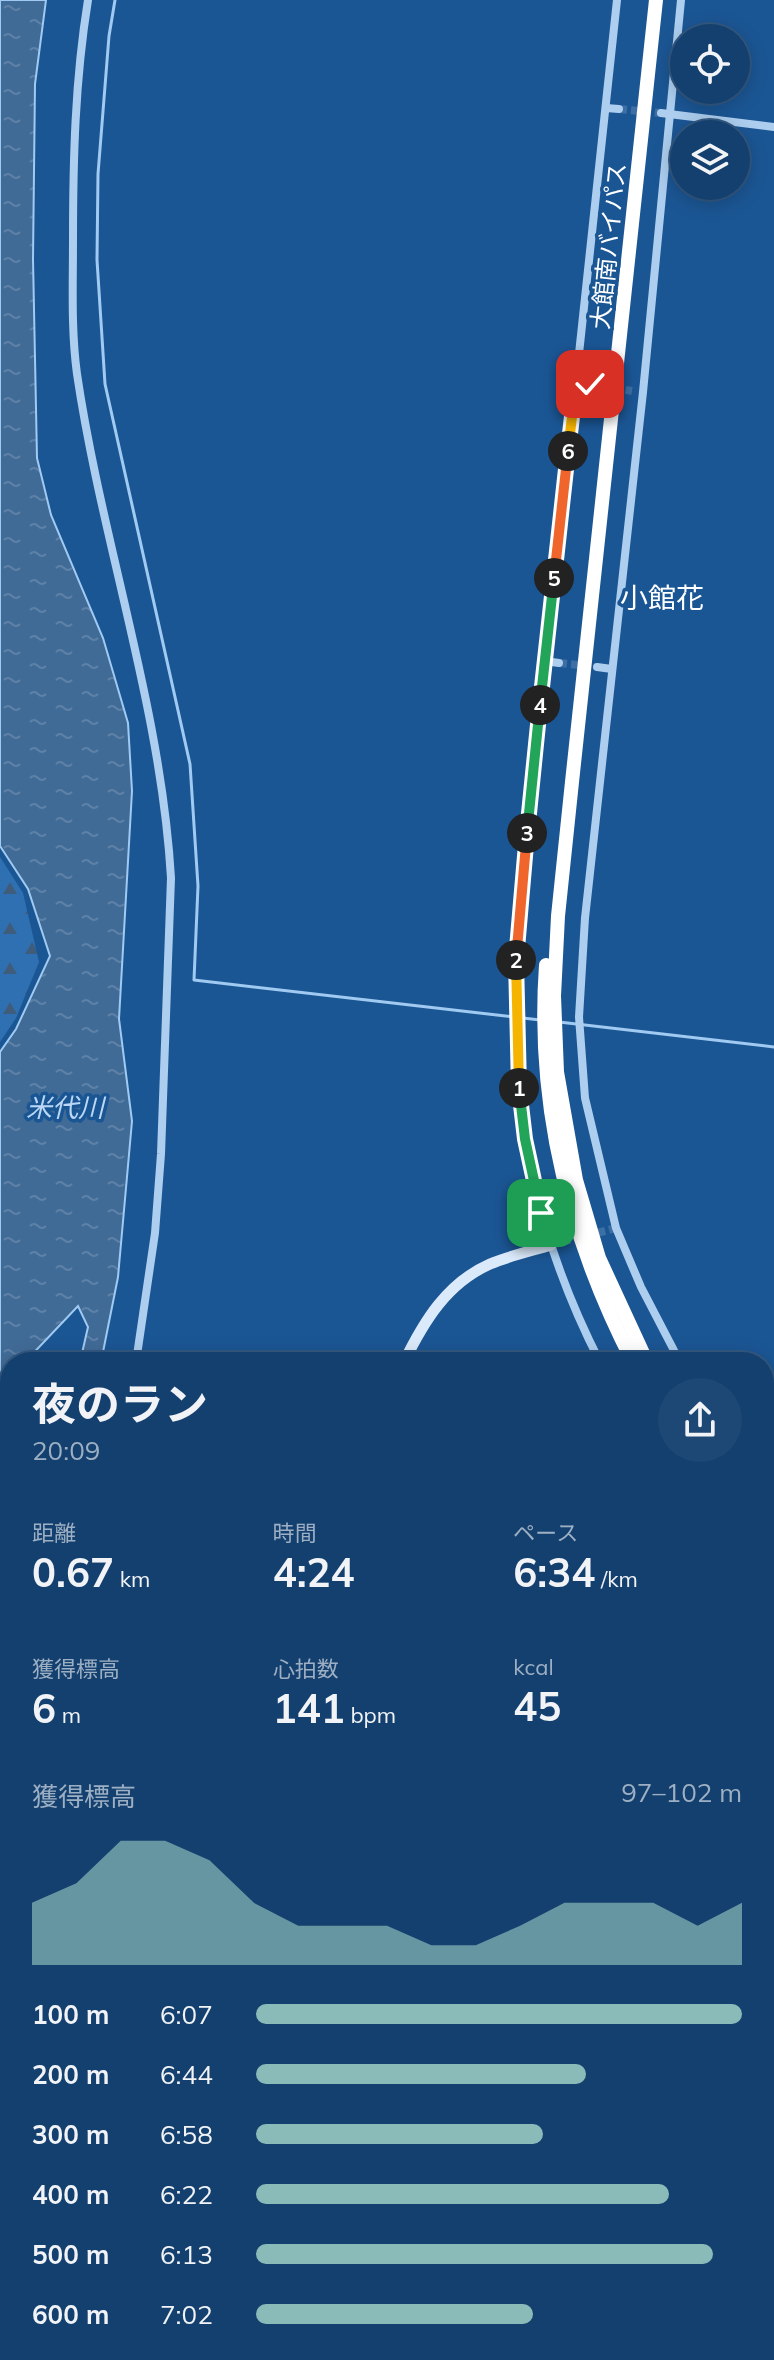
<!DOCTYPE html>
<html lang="ja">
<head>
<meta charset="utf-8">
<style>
  body { margin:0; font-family:Mulish,"Noto Sans JP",sans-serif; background:#1d4774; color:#f1f3f6; height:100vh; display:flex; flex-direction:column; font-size:30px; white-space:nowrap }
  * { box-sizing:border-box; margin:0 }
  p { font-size:26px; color:#9dafc3 }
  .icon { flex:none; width:44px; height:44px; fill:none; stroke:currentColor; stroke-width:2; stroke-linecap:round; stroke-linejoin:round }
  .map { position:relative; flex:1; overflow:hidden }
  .panel { position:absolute; left:0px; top:1352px; width:774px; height:1008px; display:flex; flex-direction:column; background:#14406f; border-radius:32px 32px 0 0; box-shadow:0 4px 20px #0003,0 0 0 2px #335982 }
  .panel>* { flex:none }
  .tools { position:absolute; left:670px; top:24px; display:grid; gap:16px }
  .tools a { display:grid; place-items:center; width:80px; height:80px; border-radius:50%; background:#14406f; box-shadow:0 4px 20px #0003,0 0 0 2px #335982; font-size:40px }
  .pin { position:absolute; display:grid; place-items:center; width:68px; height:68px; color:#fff; margin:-34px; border-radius:16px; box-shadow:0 4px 12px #0006 }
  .km { position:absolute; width:40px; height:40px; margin:-20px; border-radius:50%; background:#222; color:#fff; font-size:22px; line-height:40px; text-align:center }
  .round { display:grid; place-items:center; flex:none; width:84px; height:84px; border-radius:42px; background:#1d4774 }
  .head { display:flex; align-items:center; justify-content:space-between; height:136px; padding:0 32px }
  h1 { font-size:44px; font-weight:700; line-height:60px }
  .stats { display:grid; grid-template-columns:repeat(3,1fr); gap:12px; height:136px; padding:8px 32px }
  .stats div { display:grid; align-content:center }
  .stats b { font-size:40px; font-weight:700 }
  .stats small { font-size:22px; font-weight:400 }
  .stats p { font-size:22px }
  .chart { height:224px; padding:16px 32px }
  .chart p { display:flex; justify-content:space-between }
  .chart svg { width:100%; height:144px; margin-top:8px; fill:#8bbbb9; opacity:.7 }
  ul { padding:0 32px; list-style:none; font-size:26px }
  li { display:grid; grid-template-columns:128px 96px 1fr; align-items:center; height:60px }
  li i { height:20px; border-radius:10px; background:#8bbbb9 }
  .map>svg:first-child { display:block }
  .grass { fill:url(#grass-tufts) }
  .forest { fill:url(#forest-firs) }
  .water { fill:url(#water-ripples); stroke:#a0caf1; stroke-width:2 }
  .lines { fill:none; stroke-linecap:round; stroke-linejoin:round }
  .stream { stroke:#a0caf1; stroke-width:3 }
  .street-tunnel { stroke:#3d6fa4; stroke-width:8; stroke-dasharray:8 4; stroke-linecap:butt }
  .street { stroke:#adceef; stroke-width:8 }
  .secondary { stroke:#dbeafb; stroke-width:11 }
  .highway { stroke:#fff; stroke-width:14 }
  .rail-casing { stroke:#fff; stroke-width:6 }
  .rail { stroke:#1b5694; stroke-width:3; stroke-dasharray:9; stroke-linecap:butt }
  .split-1-casing { stroke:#fff; stroke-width:16 }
  .split-2-casing { stroke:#fff; stroke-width:16 }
  .split-3-casing { stroke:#fff; stroke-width:16 }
  .split-4-casing { stroke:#fff; stroke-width:16 }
  .split-5-casing { stroke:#fff; stroke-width:16 }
  .split-6-casing { stroke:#fff; stroke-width:16 }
  .split-7-casing { stroke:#fff; stroke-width:16 }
  .split-1 { stroke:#22a559; stroke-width:10 }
  .split-2 { stroke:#f5b400; stroke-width:10 }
  .split-3 { stroke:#f0652b; stroke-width:10 }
  .split-4 { stroke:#22a559; stroke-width:10 }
  .split-5 { stroke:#22a559; stroke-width:10 }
  .split-6 { stroke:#f0652b; stroke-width:10 }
  .split-7 { stroke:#f5b400; stroke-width:10 }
  .labels { text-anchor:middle; stroke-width:7; stroke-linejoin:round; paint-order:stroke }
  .street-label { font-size:24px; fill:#fff; stroke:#1b5694 }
  .water-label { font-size:26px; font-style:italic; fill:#bad8f6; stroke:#1b5694 }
  .quarter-label { font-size:28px; fill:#fff; stroke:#1b5694 }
</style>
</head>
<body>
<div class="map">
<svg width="774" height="2360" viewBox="0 0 774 2360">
  <defs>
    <pattern id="grass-tufts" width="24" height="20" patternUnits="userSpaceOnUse" patternTransform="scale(2)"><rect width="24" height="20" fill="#2f70b2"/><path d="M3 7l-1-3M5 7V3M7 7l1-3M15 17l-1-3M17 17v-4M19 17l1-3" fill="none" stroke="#3f5c7a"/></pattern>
    <pattern id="forest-firs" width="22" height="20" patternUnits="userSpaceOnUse" patternTransform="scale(2)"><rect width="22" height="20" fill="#2f70b2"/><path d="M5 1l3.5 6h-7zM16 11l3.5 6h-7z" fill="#3f5c7a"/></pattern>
    <pattern id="water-ripples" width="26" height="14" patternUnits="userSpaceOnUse" patternTransform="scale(2)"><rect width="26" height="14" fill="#416b97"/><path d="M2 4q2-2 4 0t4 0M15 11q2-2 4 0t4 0" fill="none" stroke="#5e81a7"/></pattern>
  </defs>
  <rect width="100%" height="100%" fill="#1b5694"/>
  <!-- grass -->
  <path class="grass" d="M764,2217L774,2222V2310L764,2303Z"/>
  <!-- forest -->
  <g class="forest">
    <path d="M0,857L23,893L39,962L16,1018L0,1042Z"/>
    <path d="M10,1407V1556L0,1589V1417Z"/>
  </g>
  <!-- water -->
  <path class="water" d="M0,0H46L35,84L33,259L37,458L51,515L103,638L128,723L132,791L119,1019L132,1121L118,1277L101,1362H80L88,1327L78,1306L25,1362H10V1378L0,1389V1052L16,1029L50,956L28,889L0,846Z"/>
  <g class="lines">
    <!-- stream -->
    <g class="stream">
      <path d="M115,0L109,36L98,174L97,260L105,384L190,764L198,886L194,980L540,1020"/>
      <path d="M559,1022L774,1047"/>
    </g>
    <!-- street-tunnel -->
    <g class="street-tunnel">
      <path d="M619,109L661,113"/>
      <path d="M590,384L632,391"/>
      <path d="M559,663L589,666"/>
      <path d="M551,1245L616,1228"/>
    </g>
    <!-- street -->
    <g class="street">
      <path d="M88,0C75,80 73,160 73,241C73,285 71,330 77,374C102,543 161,707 171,878L161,1154L155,1233L136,1362"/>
      <path d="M606,108L619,109"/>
      <path d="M661,113L774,127"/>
      <path d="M576,382L590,384"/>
      <path d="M545,661L559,663"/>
      <path d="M597,667L612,669"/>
      <path d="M600,1362C558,1280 530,1192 520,1100C514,1047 515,993 516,940L617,0"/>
      <path d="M680,1362L641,1287L616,1228L585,1098L579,1017L585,918L643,392L681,0"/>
      <path d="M764,1481L774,1493"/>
      <path d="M0,1760L10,1741"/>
      <path d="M0,1783L10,1786"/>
      <path d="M764,1908L774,1905"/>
      <path d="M764,2307L774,2314"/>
      <path d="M773,2345L774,2343"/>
    </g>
    <!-- secondary -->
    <g class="secondary">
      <path d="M404,1362C424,1321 447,1283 490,1264C509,1256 531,1251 551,1245"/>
      <path d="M0,1703L10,1706"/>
      <path d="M764,1728L774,1731"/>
      <path d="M764,1945L774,1918"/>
      <path d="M764,2184L774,2188"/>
      <path d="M573,2360L579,2350"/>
    </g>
    <!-- highway -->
    <g class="highway">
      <path d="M546,965C536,1105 569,1238 633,1362"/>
      <path d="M647,1362L599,1258L576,1180L557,1072L554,996L558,916L572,782L656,0"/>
      <path d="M764,1524L774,1534"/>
      <path d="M764,1541L774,1550"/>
    </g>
    <!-- rail casing -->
    <g class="rail-casing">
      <g id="rail">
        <path d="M764,1599L774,1584"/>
        <path d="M270,2360L276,2350"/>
      </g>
    </g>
    <!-- rail -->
    <use href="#rail" class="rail"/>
  </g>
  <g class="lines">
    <!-- split-1 casing -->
    <g class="split-1-casing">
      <path id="split-1" d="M519,1088L525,1139L541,1213"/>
    </g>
    <!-- split-2 casing -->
    <g class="split-2-casing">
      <path id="split-2" d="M516,960L519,1088"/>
    </g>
    <!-- split-3 casing -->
    <g class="split-3-casing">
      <path id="split-3" d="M516,960L527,833"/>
    </g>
    <!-- split-4 casing -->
    <g class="split-4-casing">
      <path id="split-4" d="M527,833L540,705"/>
    </g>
    <!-- split-5 casing -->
    <g class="split-5-casing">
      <path id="split-5" d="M540,705L554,578"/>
    </g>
    <!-- split-6 casing -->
    <g class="split-6-casing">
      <path id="split-6" d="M554,578L568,451"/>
    </g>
    <!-- split-7 casing -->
    <g class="split-7-casing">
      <path id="split-7" d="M568,451L576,382L590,384"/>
    </g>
    <!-- split-1 -->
    <use href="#split-1" class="split-1"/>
    <!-- split-2 -->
    <use href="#split-2" class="split-2"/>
    <!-- split-3 -->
    <use href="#split-3" class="split-3"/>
    <!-- split-4 -->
    <use href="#split-4" class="split-4"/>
    <!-- split-5 -->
    <use href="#split-5" class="split-5"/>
    <!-- split-6 -->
    <use href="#split-6" class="split-6"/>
    <!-- split-7 -->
    <use href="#split-7" class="split-7"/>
  </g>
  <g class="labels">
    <!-- street labels -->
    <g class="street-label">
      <text transform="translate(609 246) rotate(-84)" y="8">大館南バイパス</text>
    </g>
    <!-- water labels -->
    <g class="water-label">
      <text x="65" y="1117">米代川</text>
    </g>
    <!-- quarter labels -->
    <g class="quarter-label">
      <text x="662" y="608">小館花</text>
    </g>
  </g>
</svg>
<div class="tools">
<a><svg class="icon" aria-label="locate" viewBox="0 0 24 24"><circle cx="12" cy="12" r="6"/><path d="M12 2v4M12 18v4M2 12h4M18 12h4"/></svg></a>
<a><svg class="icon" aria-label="layers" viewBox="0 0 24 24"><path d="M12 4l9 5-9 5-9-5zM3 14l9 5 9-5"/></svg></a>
</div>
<div class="pin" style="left:541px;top:1213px;background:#1e9e55"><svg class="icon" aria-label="arrive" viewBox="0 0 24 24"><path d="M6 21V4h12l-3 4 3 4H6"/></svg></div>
<div class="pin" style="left:590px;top:384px;background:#d93025"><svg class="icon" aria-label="check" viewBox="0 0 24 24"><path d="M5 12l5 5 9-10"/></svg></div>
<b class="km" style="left:519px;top:1088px">1</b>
<b class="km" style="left:516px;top:960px">2</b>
<b class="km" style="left:527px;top:833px">3</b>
<b class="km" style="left:540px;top:705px">4</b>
<b class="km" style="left:554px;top:578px">5</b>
<b class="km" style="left:568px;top:451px">6</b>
<section class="panel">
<div class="head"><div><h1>夜のラン</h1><p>20:09</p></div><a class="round"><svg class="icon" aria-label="share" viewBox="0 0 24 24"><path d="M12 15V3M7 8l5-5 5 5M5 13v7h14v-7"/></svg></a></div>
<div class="stats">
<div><p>距離</p><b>0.67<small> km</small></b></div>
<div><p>時間</p><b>4:24</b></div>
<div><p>ペース</p><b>6:34<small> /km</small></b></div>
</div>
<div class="stats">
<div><p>獲得標高</p><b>6<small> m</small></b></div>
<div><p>心拍数</p><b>141<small> bpm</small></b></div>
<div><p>kcal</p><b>45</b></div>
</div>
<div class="chart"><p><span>獲得標高</span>97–102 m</p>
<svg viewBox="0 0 160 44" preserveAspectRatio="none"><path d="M0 44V25L10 19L20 6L30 6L40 12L50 25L60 32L70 32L80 32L90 38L100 38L110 32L120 25L130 25L140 25L150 32L160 25V44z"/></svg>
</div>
<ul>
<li><b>100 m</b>6:07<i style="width:100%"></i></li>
<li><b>200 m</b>6:44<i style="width:68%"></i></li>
<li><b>300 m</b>6:58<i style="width:59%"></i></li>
<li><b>400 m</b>6:22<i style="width:85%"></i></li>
<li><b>500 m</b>6:13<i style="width:94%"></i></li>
<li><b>600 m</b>7:02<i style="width:57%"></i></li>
</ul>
</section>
</div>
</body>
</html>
